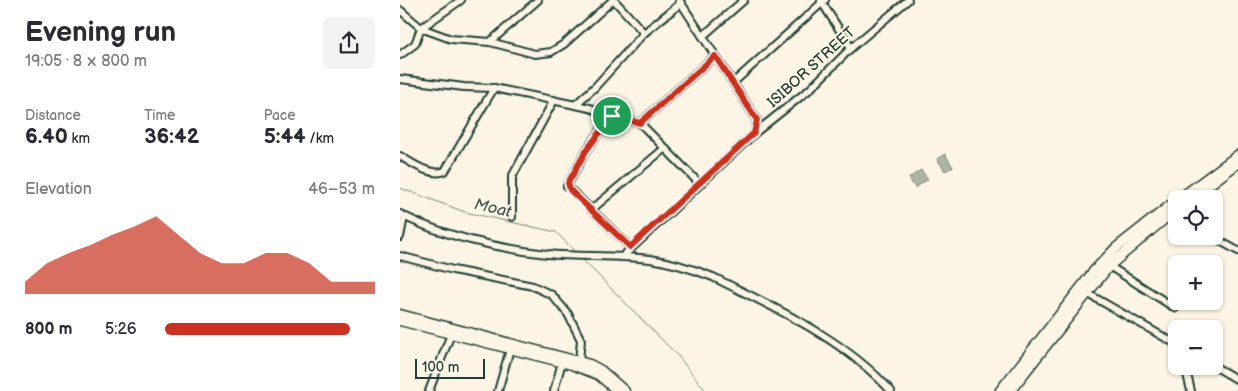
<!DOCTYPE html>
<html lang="en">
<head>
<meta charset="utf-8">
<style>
  body { margin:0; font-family:"Balsamiq Sans",sans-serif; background:#f2f2f3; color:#2b2b33; height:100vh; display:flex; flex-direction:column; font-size:19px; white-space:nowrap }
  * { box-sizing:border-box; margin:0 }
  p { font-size:16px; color:#7c7c81 }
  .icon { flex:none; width:28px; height:28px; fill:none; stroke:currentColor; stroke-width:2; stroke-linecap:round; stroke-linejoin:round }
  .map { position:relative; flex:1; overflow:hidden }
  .details { display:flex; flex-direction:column; background:#fff; width:400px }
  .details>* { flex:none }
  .buttons { position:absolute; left:768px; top:190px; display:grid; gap:10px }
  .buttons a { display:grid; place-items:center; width:55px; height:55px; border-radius:8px; background:#fff; box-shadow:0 1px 4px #0004; font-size:25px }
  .scale { position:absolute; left:15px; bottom:12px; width:70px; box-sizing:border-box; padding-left:5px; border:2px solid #1f3d34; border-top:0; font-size:14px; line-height:18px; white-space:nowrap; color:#1f3d34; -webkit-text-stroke:4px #fcf5e5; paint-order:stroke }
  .pin { position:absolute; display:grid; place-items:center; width:42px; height:42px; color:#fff; margin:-21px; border:2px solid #fff; border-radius:50%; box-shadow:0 1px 5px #0007 }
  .round { display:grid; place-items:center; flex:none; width:52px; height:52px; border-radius:8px; background:#f2f2f3 }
  .headline { display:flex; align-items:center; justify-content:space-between; height:85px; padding:0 25px }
  h1 { font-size:28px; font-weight:800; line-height:38px }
  .figures { display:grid; grid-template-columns:repeat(3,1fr); gap:8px; height:85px; padding:5px 25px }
  .figures div { display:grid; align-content:center }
  .figures b { font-size:21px; font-weight:800 }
  .figures small { font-size:14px; font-weight:400 }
  .figures p { font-size:14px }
  .chart { height:140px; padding:10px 25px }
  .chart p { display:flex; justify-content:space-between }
  .chart svg { width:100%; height:90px; margin-top:5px; fill:#c8321e; opacity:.7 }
  ul { padding:0 25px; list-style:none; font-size:16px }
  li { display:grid; grid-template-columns:80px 60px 1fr; align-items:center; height:38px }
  li i { height:12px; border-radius:6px; background:#c8321e }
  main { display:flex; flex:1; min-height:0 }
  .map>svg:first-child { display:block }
  .water { fill:#aeb3a7; stroke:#758479 }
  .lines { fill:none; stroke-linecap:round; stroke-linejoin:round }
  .stream { stroke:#758479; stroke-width:1 }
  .minor-casing { stroke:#1f3d34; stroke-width:10 }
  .major-casing { stroke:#1f3d34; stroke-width:11 }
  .highway-casing { stroke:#1f3d34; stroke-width:12 }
  .minor { stroke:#fcf5e5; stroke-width:6 }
  .major { stroke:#fcf5e5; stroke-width:8 }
  .highway { stroke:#fcf5e5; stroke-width:9 }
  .route-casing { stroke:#fff; stroke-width:10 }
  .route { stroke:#c8321e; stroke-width:6 }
  .labels { text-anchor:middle; stroke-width:4; stroke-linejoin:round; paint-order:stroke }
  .street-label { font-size:15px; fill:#1f3d34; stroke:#fcf5e5 }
  .water-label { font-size:16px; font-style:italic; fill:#435a51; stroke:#fcf5e5 }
</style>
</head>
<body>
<main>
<section class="details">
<div class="headline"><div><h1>Evening run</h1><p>19:05 · 8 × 800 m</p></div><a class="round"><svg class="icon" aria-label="share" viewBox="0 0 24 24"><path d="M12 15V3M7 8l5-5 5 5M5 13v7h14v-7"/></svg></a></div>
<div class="figures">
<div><p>Distance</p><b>6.40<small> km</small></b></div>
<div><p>Time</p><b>36:42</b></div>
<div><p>Pace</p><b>5:44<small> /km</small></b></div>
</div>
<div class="chart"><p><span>Elevation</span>46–53 m</p>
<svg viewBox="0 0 160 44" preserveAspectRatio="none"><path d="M0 44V38L10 29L20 24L30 20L40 15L50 11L60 6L70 15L80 24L90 29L100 29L110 24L120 24L130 29L140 38L150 38L160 38V44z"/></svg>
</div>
<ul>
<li><b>800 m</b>5:26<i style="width:88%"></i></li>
</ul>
</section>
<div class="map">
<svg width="838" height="391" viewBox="0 0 838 391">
  <rect width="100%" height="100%" fill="#fcf5e5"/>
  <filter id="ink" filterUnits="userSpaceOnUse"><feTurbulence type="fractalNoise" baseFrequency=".02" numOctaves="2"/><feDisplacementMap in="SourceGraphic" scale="10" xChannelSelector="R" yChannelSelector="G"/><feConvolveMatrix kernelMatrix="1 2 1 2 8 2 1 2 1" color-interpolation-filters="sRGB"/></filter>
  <g filter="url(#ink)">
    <!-- water -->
    <g class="water">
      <path d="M545,154L553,167L545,171L537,159Z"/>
      <path d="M521,170L528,179L515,188L509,178Z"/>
    </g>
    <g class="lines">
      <!-- stream -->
      <g class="stream">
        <path d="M0,188L65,212L156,232L175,252"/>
        <path d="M182,259L278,356L306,391"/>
      </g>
      <!-- minor casing -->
      <g class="minor-casing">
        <g id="minor">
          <path d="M214,0L244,33"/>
          <path d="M421,1L451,48"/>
          <path d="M0,10L21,28L51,39L90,42L135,54L151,52L164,44L213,0"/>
          <path d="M303,36L344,0"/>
          <path d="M90,42L138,0"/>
          <path d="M0,55L15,44L21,28L61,0"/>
          <path d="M0,79L64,87L94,88L190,108L211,116L240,123L300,184"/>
          <path d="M334,82L425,0"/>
          <path d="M175,105L195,87L244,33L281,3"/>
          <path d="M211,116L186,151L167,186L230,247"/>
          <path d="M240,123L315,56"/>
          <path d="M356,132L410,89L451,48L508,0"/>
          <path d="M0,156C12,163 31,177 45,171L94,88"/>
          <path d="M191,210L265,148"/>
          <path d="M0,214C41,236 102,249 147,254C181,257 216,255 250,259C272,262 293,269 313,277C375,308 443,338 491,391"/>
          <path d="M112,217V177L154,100"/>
          <path d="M811,236L838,251"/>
          <path d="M0,237L4,217"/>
          <path d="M0,256L53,270L133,286L152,295L168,314L181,340L179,361"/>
          <path d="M222,257L355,133L357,120L279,0"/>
          <path d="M706,264L775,308"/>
          <path d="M685,292L776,344"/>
          <path d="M785,366L791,391"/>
          <path d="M814,366L838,380"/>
          <path d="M29,391L51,334"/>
          <path d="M98,391L110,349"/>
          <path d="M154,391L162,362"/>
        </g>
      </g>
      <!-- major casing -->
      <g class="major-casing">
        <g id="major">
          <path d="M0,314L190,364L201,370L225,391"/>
          <path d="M0,321L172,365L198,375L217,391"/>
        </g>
      </g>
      <!-- highway casing -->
      <g class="highway-casing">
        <g id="highway">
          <path d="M779,199L838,155"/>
          <path d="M790,199L838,163"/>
          <path d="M600,391L694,271L716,248L776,201"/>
          <path d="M610,391L709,266L776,209"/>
        </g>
      </g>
      <!-- minor -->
      <use href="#minor" class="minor"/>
      <!-- major -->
      <use href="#major" class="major"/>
      <!-- highway -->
      <use href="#highway" class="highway"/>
    </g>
  </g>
  <g class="lines" filter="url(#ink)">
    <!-- route casing -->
    <g class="route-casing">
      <path id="route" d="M315,56L357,120L354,133L230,247L170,190L168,183L186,151L212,116L240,123Z"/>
    </g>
    <!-- route -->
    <use href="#route" class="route"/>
  </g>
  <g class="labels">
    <!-- street labels -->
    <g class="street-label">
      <text transform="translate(411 67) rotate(-42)" y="5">ISIBOR STREET</text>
    </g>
    <!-- water labels -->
    <g class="water-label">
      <text transform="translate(93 207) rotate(13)" y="6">Moat</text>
    </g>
  </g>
</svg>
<div class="buttons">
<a><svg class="icon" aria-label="locate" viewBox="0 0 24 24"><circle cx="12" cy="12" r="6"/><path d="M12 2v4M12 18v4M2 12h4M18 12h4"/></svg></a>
<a>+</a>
<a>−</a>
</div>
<div class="scale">100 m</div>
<div class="pin" style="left:212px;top:116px;background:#1e9e55"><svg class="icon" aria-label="arrive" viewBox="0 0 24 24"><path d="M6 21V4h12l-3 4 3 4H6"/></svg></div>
</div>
</main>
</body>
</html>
